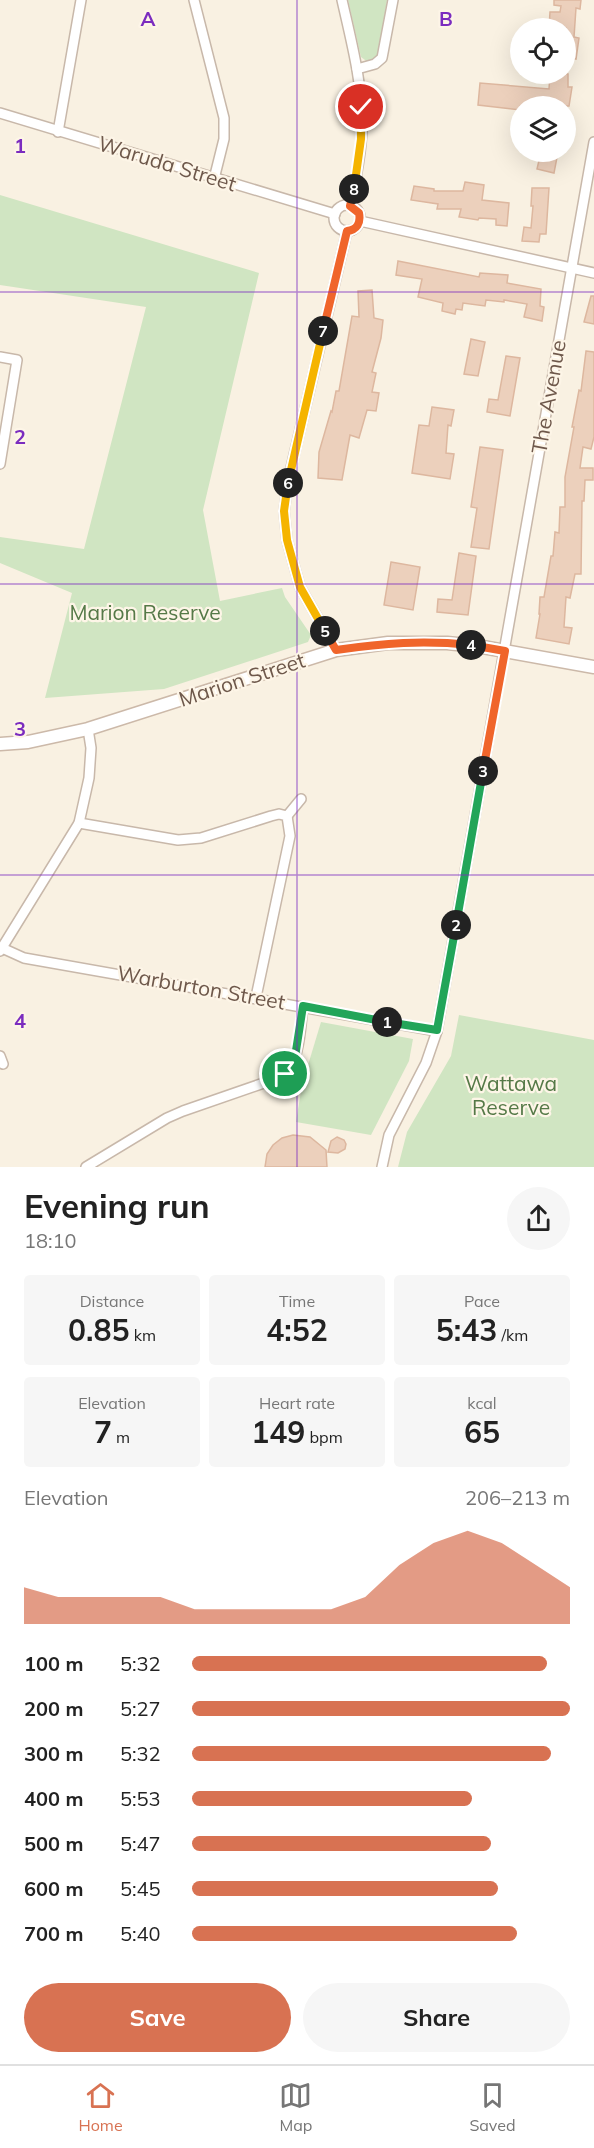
<!DOCTYPE html>
<html lang="en">
<head>
<meta charset="utf-8">
<style>
  body { margin:0; font-family:Mulish,sans-serif; background:#f6f6f6; color:#222; height:100vh; display:flex; flex-direction:column; font-size:22px; white-space:nowrap }
  * { box-sizing:border-box; margin:0 }
  p { font-size:20px; color:#767676 }
  .icon { flex:none; width:33px; height:33px; fill:none; stroke:currentColor; stroke-width:2; stroke-linecap:round; stroke-linejoin:round }
  .map { position:relative; height:1167px; overflow:hidden }
  .drawer { display:flex; flex-direction:column; background:#fff; flex:1 }
  .drawer>* { flex:none }
  .tools { position:absolute; left:510px; top:18px; display:grid; gap:12px }
  .tools a { display:grid; place-items:center; width:66px; height:66px; border-radius:50%; background:#fff; box-shadow:0 6px 24px #0002; font-size:30px }
  .pin { position:absolute; display:grid; place-items:center; width:51px; height:51px; color:#fff; margin:-26px; border:3px solid #fff; border-radius:50%; box-shadow:0 2px 6px #0007 }
  .km { position:absolute; width:30px; height:30px; margin:-15px; border-radius:50%; background:#222; color:#fff; font-size:16px; line-height:30px; text-align:center }
  .round { display:grid; place-items:center; flex:none; width:63px; height:63px; border-radius:32px; background:#f6f6f6 }
  .headline { display:flex; align-items:center; justify-content:space-between; height:102px; padding:0 24px }
  h1 { font-size:33px; font-weight:700; line-height:45px }
  .figures { display:grid; grid-template-columns:repeat(3,1fr); gap:9px; height:102px; padding:6px 24px }
  .figures div { display:grid; align-content:center; border-radius:6px; background:#f6f6f6; text-align:center }
  .figures b { font-size:30px; font-weight:700 }
  .figures small { font-size:16px; font-weight:400 }
  .figures p { font-size:16px }
  .chart { height:168px; padding:12px 24px }
  .chart p { display:flex; justify-content:space-between }
  .chart svg { width:100%; height:108px; margin-top:6px; fill:#d87252; opacity:.7 }
  .action { display:flex; gap:12px; margin-top:auto; padding:12px 24px }
  .action a { flex:1; height:69px; border-radius:36px; background:#d87252; color:#fff; font-size:24px; font-weight:700; line-height:69px; text-align:center }
  .action a+a { background:#f6f6f6; color:#222 }
  ul { padding:0 24px; list-style:none; font-size:20px }
  li { display:grid; grid-template-columns:96px 72px 1fr; align-items:center; height:45px }
  li i { height:15px; border-radius:8px; background:#d87252 }
  .menu { display:flex; justify-content:space-around; align-items:center; height:84px; border-top:2px solid #e0e0e0; background:#fff; font-size:16px; color:#767676 }
  .menu a { display:grid; justify-items:center; gap:3px }
  .menu .on { color:#d87252 }
  .map>svg:first-child { display:block }
  .green { fill:#d0e5c2 }
  .building { fill:#ecd0bc; stroke:#ddb79f; stroke-width:1.5 }
  .lines { fill:none; stroke-linecap:round; stroke-linejoin:round }
  .minor-casing { stroke:#c8b8aa; stroke-width:12 }
  .secondary-casing { stroke:#ccb9a9; stroke-width:15 }
  .minor { stroke:#fff; stroke-width:9 }
  .secondary { stroke:#fff; stroke-width:12 }
  .split-1-casing { stroke:#fff; stroke-width:12 }
  .split-2-casing { stroke:#fff; stroke-width:12 }
  .split-3-casing { stroke:#fff; stroke-width:12 }
  .split-4-casing { stroke:#fff; stroke-width:12 }
  .split-5-casing { stroke:#fff; stroke-width:12 }
  .split-6-casing { stroke:#fff; stroke-width:12 }
  .split-7-casing { stroke:#fff; stroke-width:12 }
  .split-8-casing { stroke:#fff; stroke-width:12 }
  .split-9-casing { stroke:#fff; stroke-width:12 }
  .split-1 { stroke:#22a559; stroke-width:8 }
  .split-2 { stroke:#22a559; stroke-width:8 }
  .split-3 { stroke:#22a559; stroke-width:8 }
  .split-4 { stroke:#f0652b; stroke-width:8 }
  .split-5 { stroke:#f0652b; stroke-width:8 }
  .split-6 { stroke:#f5b400; stroke-width:8 }
  .split-7 { stroke:#f5b400; stroke-width:8 }
  .split-8 { stroke:#f0652b; stroke-width:8 }
  .split-9 { stroke:#f5b400; stroke-width:8 }
  .grid { fill:none; stroke:#7b2cbf; stroke-width:1.5; stroke-opacity:0.55 }
  .labels { text-anchor:middle; stroke-width:4.5; stroke-linejoin:round; paint-order:stroke }
  .street-label { font-size:21px; fill:#6e584b; stroke:#fdf5e7 }
  .park-label { font-size:21px; fill:#557947; stroke:#fdf5e7 }
  .grid-label { font-size:20px; text-anchor:middle; font-weight:bold; fill:#7b2cbf; stroke:#fdf5e7; stroke-width:4.5; stroke-linejoin:round; paint-order:stroke }
</style>
</head>
<body>
<div class="map">
<svg width="594" height="1167" viewBox="0 0 594 1167">
  <rect width="100%" height="100%" fill="#f9f1e2"/>
  <!-- green -->
  <g class="green">
    <path d="M348,0H387L378,55L375,61L369,63L361,57Z"/>
    <path d="M0,195L259,273L203,510L220,601L282,588L285,597L311,635L308,642L164,689L45,698L72,593L0,563V537L84,549L146,307L0,285Z"/>
    <path d="M459,1015L594,1040V1167H398L407,1132L451,1056Z"/>
    <path d="M321,1022L413,1039L409,1061L371,1135L296,1122L302,1085Z"/>
  </g>
  <!-- building -->
  <g class="building">
    <path d="M554,0H581L580,9L576,8L574,37L579,38L576,59L566,57V28H549L550,12H560L561,6L554,5Z"/>
    <path d="M550,74H568V87H572L569,106H520V110L478,105L480,83L549,89Z"/>
    <path d="M541,152H558L554,173L537,169Z"/>
    <path d="M465,182L484,185L482,200L509,203L507,226L496,225V219L479,218L478,220L459,217L461,209H437L438,204L411,200L414,186L434,189V191H463Z"/>
    <path d="M532,188H549L546,234H540L539,242L522,241L524,227L531,228L533,206H531Z"/>
    <path d="M398,261L479,277L480,273L508,275L507,283L541,289L540,306L544,307L542,321L524,317L527,304L504,300V302L486,300L485,306L463,303L462,310L456,309L455,314L442,311L443,303L418,297L422,279L396,275Z"/>
    <path d="M372,290L374,318L383,320L381,338L372,372L376,373L372,392L379,393L376,411L367,410L359,438L350,435L342,480L318,478L319,452L331,411L332,412L336,391H339L352,316L359,317L358,291Z"/>
    <path d="M591,296H594V324L584,322Z"/>
    <path d="M471,339L485,342L478,376L464,374Z"/>
    <path d="M586,351L594,352V437L591,449L583,447L580,468H593V480H585L584,501H582L581,574H575L570,598L566,597L564,627L572,628L569,644L536,638L540,614H539L540,597H544L551,556H553L555,532L559,533L560,507H565V477L574,427H572L579,390L581,391Z"/>
    <path d="M506,356L520,358L510,416L487,412L489,399L498,400Z"/>
    <path d="M432,407L454,410L451,426L448,425L446,453L454,454L450,479L412,473L419,425L429,426Z"/>
    <path d="M480,447L503,450L489,549L471,547L477,508L471,507Z"/>
    <path d="M459,553L476,556L468,615L437,612L438,599L452,600Z"/>
    <path d="M391,562L420,567L413,610L384,605Z"/>
    <path d="M293,1135L310,1137L326,1150L327,1167H265L267,1154L273,1145L282,1138Z"/>
    <path d="M337,1137L344,1140L346,1144L345,1149L338,1153L328,1152L331,1141Z"/>
  </g>
  <g class="lines">
    <!-- minor casing -->
    <g class="minor-casing">
      <g id="minor">
        <path d="M194,0L224,118V139L214,179"/>
        <path d="M342,0C351,40 362,81 362,123C362,151 356,178 350,206"/>
        <path d="M357,69L375,64L382,58L393,0"/>
        <path d="M0,113L335,214"/>
        <path d="M58,132L81,0"/>
        <circle cx="347" cy="218" r="13"/>
        <path d="M360,221L594,273"/>
        <path d="M0,357L17,360L0,464"/>
        <path d="M336,650L300,587L287,540L284,511L289,477L347,231"/>
        <path d="M287,816L301,799"/>
        <path d="M79,823L178,840L201,838L271,816L279,814L287,816L290,836L256,997"/>
        <path d="M2,948L24,958L437,1031"/>
        <path d="M0,951L79,823L89,778L91,748L88,729"/>
        <path d="M0,1056L3,1064"/>
        <path d="M86,1167L167,1118L183,1111L281,1077C301,1063 300,1028 303,1006"/>
        <path d="M382,1167L389,1135L426,1063L437,1031L594,142"/>
      </g>
    </g>
    <!-- secondary casing -->
    <g class="secondary-casing">
      <path id="secondary" d="M0,744L28,742L88,729L336,650L388,643H447L477,646L594,667"/>
    </g>
    <!-- minor -->
    <use href="#minor" class="minor"/>
    <!-- secondary -->
    <use href="#secondary" class="secondary"/>
  </g>
  <g class="lines">
    <!-- split-1 casing -->
    <g class="split-1-casing">
      <path id="split-1" d="M285,1074L295,1057L303,1006L387,1022"/>
    </g>
    <!-- split-2 casing -->
    <g class="split-2-casing">
      <path id="split-2" d="M387,1022L437,1030L456,925"/>
    </g>
    <!-- split-3 casing -->
    <g class="split-3-casing">
      <path id="split-3" d="M456,925L483,771"/>
    </g>
    <!-- split-4 casing -->
    <g class="split-4-casing">
      <path id="split-4" d="M471,645L505,651L483,771"/>
    </g>
    <!-- split-5 casing -->
    <g class="split-5-casing">
      <path id="split-5" d="M325,631L336,650C384,643 423,640 471,645"/>
    </g>
    <!-- split-6 casing -->
    <g class="split-6-casing">
      <path id="split-6" d="M288,483L284,511L287,540L300,587L325,631"/>
    </g>
    <!-- split-7 casing -->
    <g class="split-7-casing">
      <path id="split-7" d="M288,483L323,331"/>
    </g>
    <!-- split-8 casing -->
    <g class="split-8-casing">
      <path id="split-8" d="M323,331L347,231C357,230 361,223 359,213L350,206L354,189"/>
    </g>
    <!-- split-9 casing -->
    <g class="split-9-casing">
      <path id="split-9" d="M354,189L361,139V107"/>
    </g>
    <!-- split-1 -->
    <use href="#split-1" class="split-1"/>
    <!-- split-2 -->
    <use href="#split-2" class="split-2"/>
    <!-- split-3 -->
    <use href="#split-3" class="split-3"/>
    <!-- split-4 -->
    <use href="#split-4" class="split-4"/>
    <!-- split-5 -->
    <use href="#split-5" class="split-5"/>
    <!-- split-6 -->
    <use href="#split-6" class="split-6"/>
    <!-- split-7 -->
    <use href="#split-7" class="split-7"/>
    <!-- split-8 -->
    <use href="#split-8" class="split-8"/>
    <!-- split-9 -->
    <use href="#split-9" class="split-9"/>
  </g>
  <!-- grid -->
  <path class="grid" d="M297,0V1167M0,292H594M0,584H594M0,875H594"/>
  <g class="labels">
    <!-- street labels -->
    <g class="street-label">
      <text transform="translate(167 164) rotate(17)" y="7">Waruda Street</text>
      <text transform="translate(549 397) rotate(-80)" y="7">The Avenue</text>
      <text transform="translate(242 680) rotate(-18)" y="7">Marion Street</text>
      <text transform="translate(201 988) rotate(10)" y="7">Warburton Street</text>
    </g>
    <!-- park labels -->
    <g class="park-label">
      <text x="145" y="620">Marion Reserve</text>
      <text x="511" y="1091">Wattawa<tspan x="511" dy="24">Reserve</tspan></text>
    </g>
  </g>
  <g class="grid-label">
    <text x="148" y="26">A</text>
    <text x="446" y="26">B</text>
    <text x="20" y="153">1</text>
    <text x="20" y="444">2</text>
    <text x="20" y="736">3</text>
    <text x="20" y="1028">4</text>
  </g>
</svg>
<div class="tools">
<a><svg class="icon" aria-label="locate" viewBox="0 0 24 24"><circle cx="12" cy="12" r="6"/><path d="M12 2v4M12 18v4M2 12h4M18 12h4"/></svg></a>
<a><svg class="icon" aria-label="layers" viewBox="0 0 24 24"><path d="M12 4l9 5-9 5-9-5zM3 14l9 5 9-5"/></svg></a>
</div>
<div class="pin" style="left:285px;top:1074px;background:#1e9e55"><svg class="icon" aria-label="arrive" viewBox="0 0 24 24"><path d="M6 21V4h12l-3 4 3 4H6"/></svg></div>
<div class="pin" style="left:361px;top:107px;background:#d93025"><svg class="icon" aria-label="check" viewBox="0 0 24 24"><path d="M5 12l5 5 9-10"/></svg></div>
<b class="km" style="left:387px;top:1022px">1</b>
<b class="km" style="left:456px;top:925px">2</b>
<b class="km" style="left:483px;top:771px">3</b>
<b class="km" style="left:471px;top:645px">4</b>
<b class="km" style="left:325px;top:631px">5</b>
<b class="km" style="left:288px;top:483px">6</b>
<b class="km" style="left:323px;top:331px">7</b>
<b class="km" style="left:354px;top:189px">8</b>
</div>
<section class="drawer">
<div class="headline"><div><h1>Evening run</h1><p>18:10</p></div><a class="round"><svg class="icon" aria-label="share" viewBox="0 0 24 24"><path d="M12 15V3M7 8l5-5 5 5M5 13v7h14v-7"/></svg></a></div>
<div class="figures">
<div><p>Distance</p><b>0.85<small> km</small></b></div>
<div><p>Time</p><b>4:52</b></div>
<div><p>Pace</p><b>5:43<small> /km</small></b></div>
</div>
<div class="figures">
<div><p>Elevation</p><b>7<small> m</small></b></div>
<div><p>Heart rate</p><b>149<small> bpm</small></b></div>
<div><p>kcal</p><b>65</b></div>
</div>
<div class="chart"><p><span>Elevation</span>206–213 m</p>
<svg viewBox="0 0 160 44" preserveAspectRatio="none"><path d="M0 44V29L10 33L20 33L30 33L40 33L50 38L60 38L70 38L80 38L90 38L100 33L110 20L120 11L130 6L140 11L150 20L160 29V44z"/></svg>
</div>
<ul>
<li><b>100 m</b>5:32<i style="width:94%"></i></li>
<li><b>200 m</b>5:27<i style="width:100%"></i></li>
<li><b>300 m</b>5:32<i style="width:95%"></i></li>
<li><b>400 m</b>5:53<i style="width:74%"></i></li>
<li><b>500 m</b>5:47<i style="width:79%"></i></li>
<li><b>600 m</b>5:45<i style="width:81%"></i></li>
<li><b>700 m</b>5:40<i style="width:86%"></i></li>
</ul>
<div class="action"><a>Save</a><a>Share</a></div>
</section>
<nav class="menu">
<a class="on"><svg class="icon" aria-label="home" viewBox="0 0 24 24"><path d="M3 11l9-7 9 7M6 9v11h12V9"/></svg>Home</a>
<a><svg class="icon" aria-label="map" viewBox="0 0 24 24"><path d="M3 6l6-2 6 2 6-2v14l-6 2-6-2-6 2zM9 4v14M15 6v14"/></svg>Map</a>
<a><svg class="icon" aria-label="saved" viewBox="0 0 24 24"><path d="M7 4h10v16l-5-4-5 4z"/></svg>Saved</a>
</nav>
</body>
</html>
